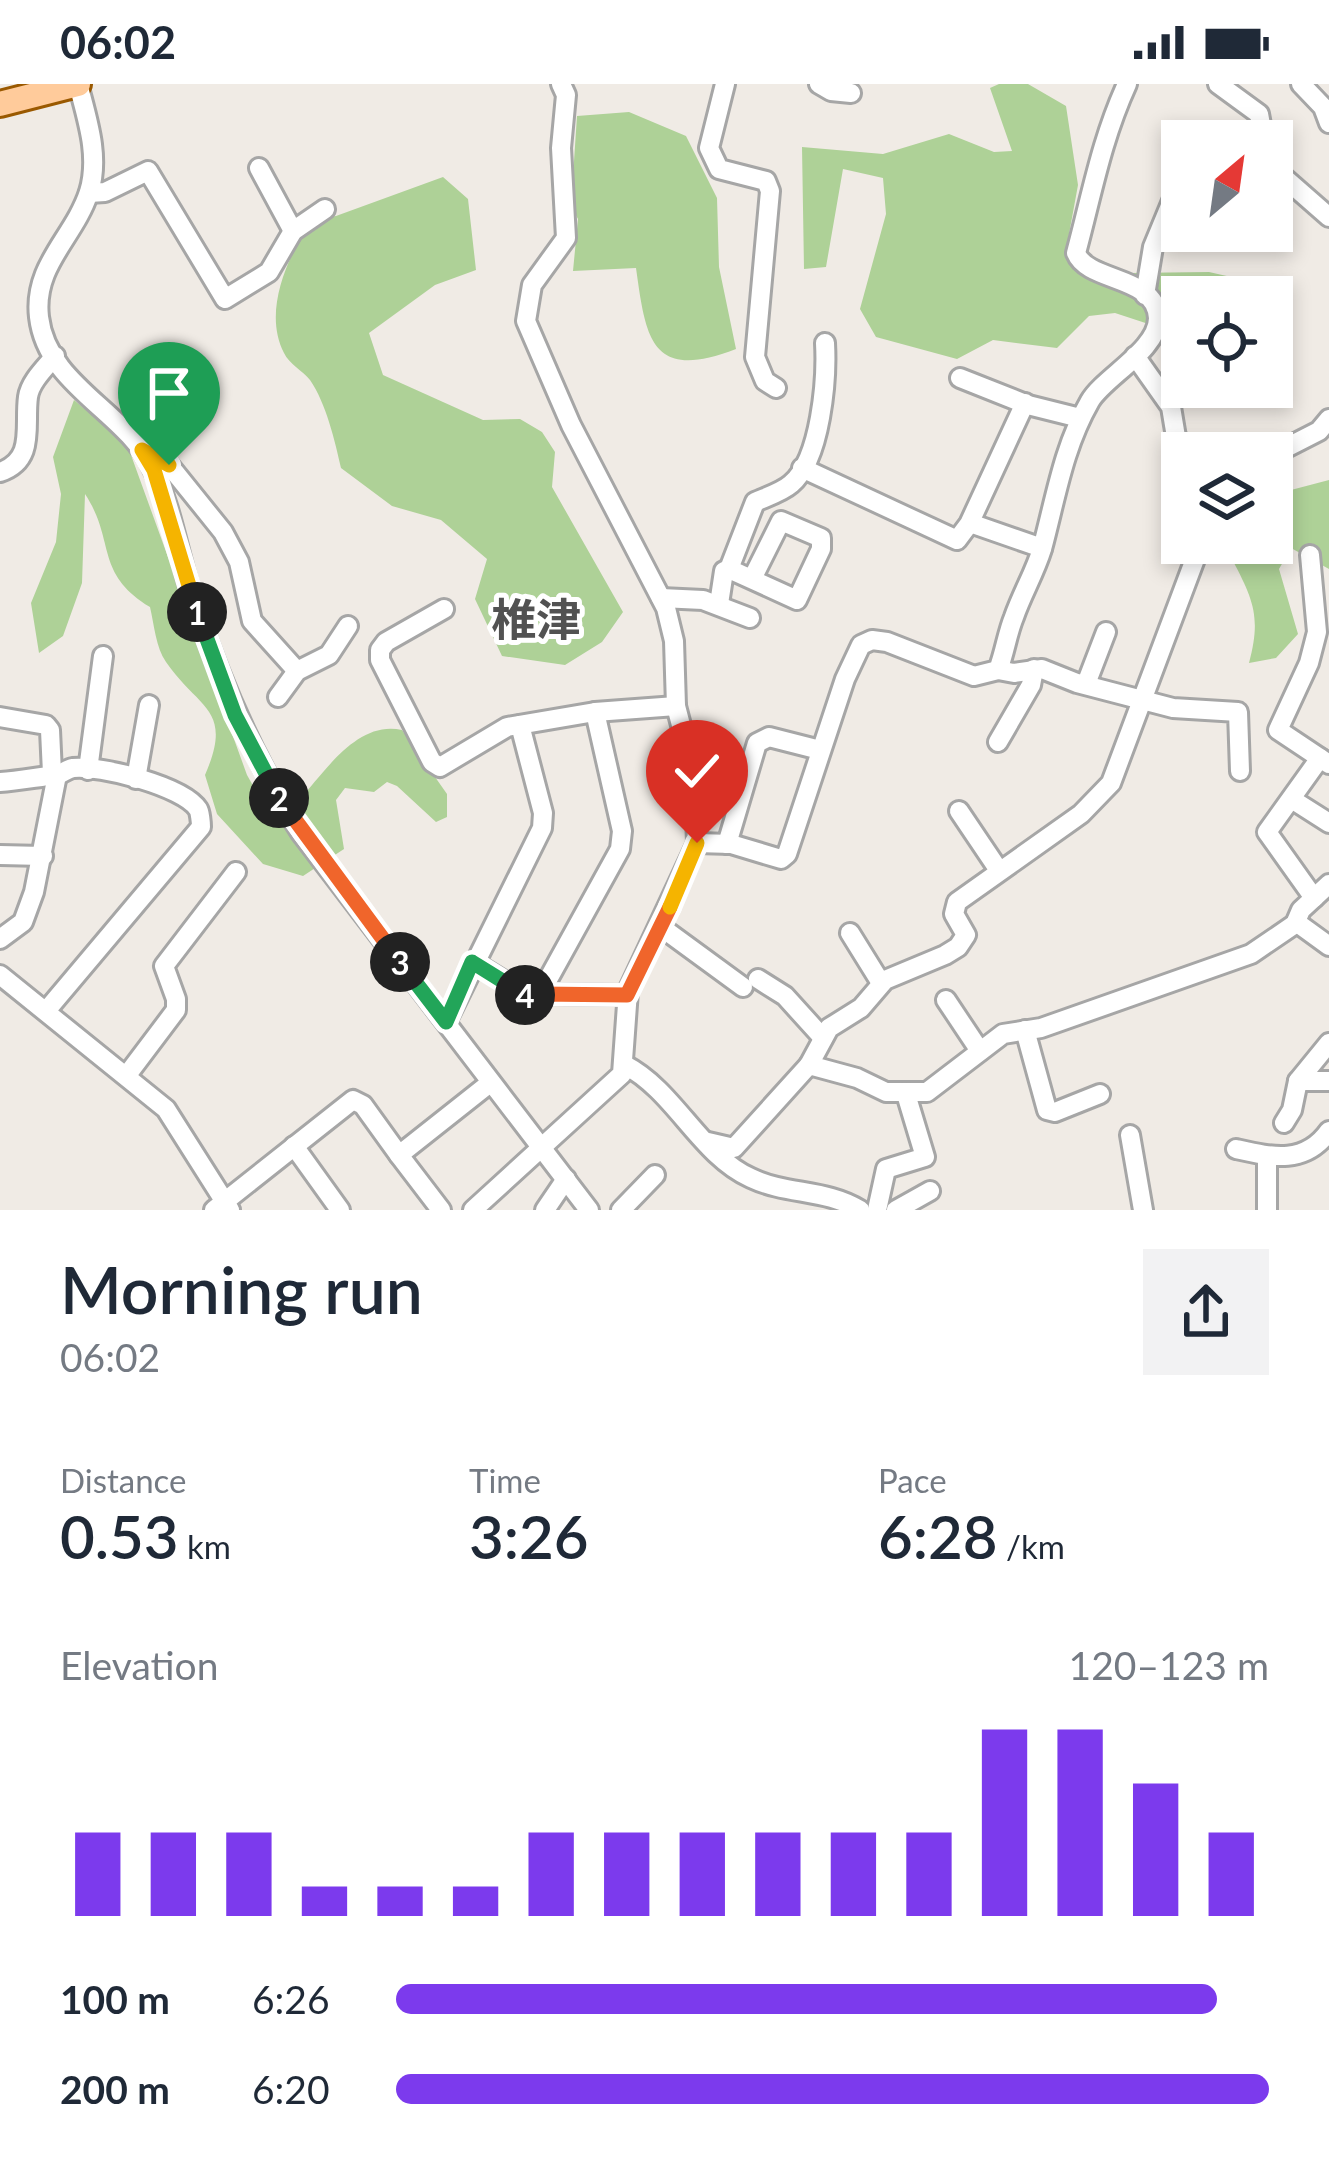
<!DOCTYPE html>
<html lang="en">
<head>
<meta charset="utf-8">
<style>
  body { margin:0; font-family:Lato,"Noto Sans JP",sans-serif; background:#f2f2f3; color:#1f2937; height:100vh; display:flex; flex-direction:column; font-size:45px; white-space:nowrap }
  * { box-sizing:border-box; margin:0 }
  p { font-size:39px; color:#747a83 }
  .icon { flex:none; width:66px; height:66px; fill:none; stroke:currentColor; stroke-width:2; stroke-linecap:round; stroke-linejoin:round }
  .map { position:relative; height:1126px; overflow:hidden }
  .panel { display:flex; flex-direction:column; background:#fff; flex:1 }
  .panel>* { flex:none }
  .needle { width:78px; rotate:29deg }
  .controls { position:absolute; left:1161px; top:36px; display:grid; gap:24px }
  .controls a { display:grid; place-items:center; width:132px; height:132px; border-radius:0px; background:#fff; box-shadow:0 6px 18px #0003; font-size:60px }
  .pin { position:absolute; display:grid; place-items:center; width:102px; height:102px; color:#fff; margin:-123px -51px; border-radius:50% 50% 50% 0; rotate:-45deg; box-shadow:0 0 12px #0007 }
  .pin .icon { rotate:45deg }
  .km { position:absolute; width:60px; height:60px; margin:-30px; border-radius:50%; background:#222; color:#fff; font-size:33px; line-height:60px; text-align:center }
  .round { display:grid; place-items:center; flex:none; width:126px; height:126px; border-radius:0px; background:#f2f2f3 }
  .headline { display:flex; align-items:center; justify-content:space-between; height:204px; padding:0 60px }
  h1 { font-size:66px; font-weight:600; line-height:90px }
  .figures { display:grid; grid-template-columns:repeat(3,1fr); gap:18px; height:204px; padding:12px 60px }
  .figures div { display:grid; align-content:center }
  .figures b { font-size:60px; font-weight:600 }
  .figures small { font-size:33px; font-weight:400 }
  .figures p { font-size:33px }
  .chart { height:336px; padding:24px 60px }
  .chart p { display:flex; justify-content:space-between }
  .chart svg { width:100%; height:216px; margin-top:12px; stroke:#7c3aed; stroke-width:6 }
  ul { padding:0 60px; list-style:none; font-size:39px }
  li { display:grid; grid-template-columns:192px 144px 1fr; align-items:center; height:90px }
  li i { height:30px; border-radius:15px; background:#7c3aed }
  .status { display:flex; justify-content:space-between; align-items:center; height:84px; padding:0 60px; background:#fff; direction:ltr }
  .status svg { height:33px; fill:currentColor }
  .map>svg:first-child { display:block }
  .forest { fill:#aed197 }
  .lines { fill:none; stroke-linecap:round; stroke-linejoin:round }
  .minor-casing { stroke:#a6a6a6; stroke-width:24 }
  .major-casing { stroke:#9a5900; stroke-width:30 }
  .minor { stroke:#fff; stroke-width:18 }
  .major { stroke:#ffcb9b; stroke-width:24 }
  .split-1-casing { stroke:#fff; stroke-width:24 }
  .split-2-casing { stroke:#fff; stroke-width:24 }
  .split-3-casing { stroke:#fff; stroke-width:24 }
  .split-4-casing { stroke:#fff; stroke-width:24 }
  .split-5-casing { stroke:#fff; stroke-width:24 }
  .split-6-casing { stroke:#fff; stroke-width:24 }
  .split-1 { stroke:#f5b400; stroke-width:15 }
  .split-2 { stroke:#22a559; stroke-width:15 }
  .split-3 { stroke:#f0652b; stroke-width:15 }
  .split-4 { stroke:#22a559; stroke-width:15 }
  .split-5 { stroke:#f0652b; stroke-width:15 }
  .split-6 { stroke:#f5b400; stroke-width:15 }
  .labels { text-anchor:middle; stroke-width:10; stroke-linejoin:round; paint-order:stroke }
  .quarter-label { font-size:45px; font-weight:bold; fill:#525252; stroke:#fff }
</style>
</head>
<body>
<div class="status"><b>06:02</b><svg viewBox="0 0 49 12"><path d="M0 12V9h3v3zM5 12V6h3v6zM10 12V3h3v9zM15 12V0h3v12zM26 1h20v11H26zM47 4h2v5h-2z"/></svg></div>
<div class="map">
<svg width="1329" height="1126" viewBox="0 0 1329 1126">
  <rect width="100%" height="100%" fill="#f0ebe5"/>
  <!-- forest -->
  <g class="forest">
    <path d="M999,0H1028L1066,22L1078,101L1067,161L1129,189L1209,188L1275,203L1289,223L1275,260L1272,213H1182V251L1115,229L1089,232L1057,264L993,256L957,275L876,253L860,225L886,130L883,94L843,85L826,183L804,185L802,63L883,70L949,50L994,68L1012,67L990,4Z"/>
    <path d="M629,28L686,52L717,114L719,183L736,265C651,298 646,255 636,184L573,187L578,135L571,122L577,32Z"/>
    <path d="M443,93L468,115L476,186L435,201L369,249L383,291L483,336L520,335L542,348L555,368L552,403L623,528L602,558L565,581L502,572L475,515L487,475L441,436L392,422L341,384C335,357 326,319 310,296C303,287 289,280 284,269C262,226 289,174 309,136L336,132Z"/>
    <path d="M74,316L127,360L247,691L260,714L299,716C325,688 357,636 402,646L447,710V733L436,738L397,702L387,698L374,708L345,704L336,716L344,765L303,792L263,780L217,730L205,691C234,624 199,626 166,578C156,564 154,540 150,523C94,489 116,457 85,410L82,499L63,552L39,569L31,519L56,458L61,410L53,373Z"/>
    <path d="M1329,396V485L1291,464L1279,485L1298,550L1276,574L1249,579C1261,534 1254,517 1233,477L1237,459H1272V411Z"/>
  </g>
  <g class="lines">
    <!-- minor casing -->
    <g class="minor-casing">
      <g id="minor">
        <path d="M78,0C87,35 100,72 89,108C74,154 33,181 39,233C47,302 126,327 153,385C172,425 179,474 193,516C221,599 254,676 301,749L589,1126"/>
        <path d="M725,0L709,64L719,85L766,97L770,107L755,273L765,297L776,304"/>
        <path d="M819,0L831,7L851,9"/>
        <path d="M1218,0L1259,30L1264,57"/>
        <path d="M1301,0L1323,23L1329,39"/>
        <path d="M1272,83L1329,133"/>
        <path d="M259,84L293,147"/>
        <path d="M89,109L105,108L148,87L225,215L269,188L293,147L325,125"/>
        <path d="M1145,211L1153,163L1172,117"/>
        <path d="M1135,272L1171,323L1176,353L1191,369"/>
        <path d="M960,294L1028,321L1080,334"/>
        <path d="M144,366L169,381L223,448L239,478L252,537L297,587"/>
        <path d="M1272,371L1319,347L1329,335"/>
        <path d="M802,384L957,456L969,440L1025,319"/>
        <path d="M0,388C36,376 24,342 28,313C30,298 45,284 55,272"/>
        <path d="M970,439L1042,464"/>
        <path d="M1310,471L1317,548L1309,579L1278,646L1329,680"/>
        <path d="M729,485L755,418C766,413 782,408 791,400C821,375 827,295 825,259"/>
        <path d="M661,514L703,516L750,534"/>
        <path d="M719,520L724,487L729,485L797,516L821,465V454L781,437L752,495"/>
        <path d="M444,525L386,558L380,566V576L432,678L440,683L507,643L595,628L676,622"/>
        <path d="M998,586L1014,589L1042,585L1077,599L1173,624L1238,628L1240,687"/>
        <path d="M1086,600L1106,548"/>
        <path d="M278,613L297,587L329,571L348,542"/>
        <path d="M0,633L46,641L50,646L52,689"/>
        <path d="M998,658L1031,601L1034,585"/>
        <path d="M88,686L103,572"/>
        <path d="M136,695L149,621"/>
        <path d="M0,698C18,697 38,693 56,691C62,690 67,685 73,684C100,681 183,702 198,725C200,728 201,739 201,743L46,927"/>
        <path d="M1293,716L1329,739"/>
        <path d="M959,727L998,785"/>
        <path d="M697,759L731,760L781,775L787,770L845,595L861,561L872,556L887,558L974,592L998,586C1005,568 1007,550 1014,533C1022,510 1035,488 1042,465C1056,413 1063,364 1090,317C1104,293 1158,266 1158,234C1156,191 1088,199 1076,169C1092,110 1101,57 1127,0"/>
        <path d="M727,760L757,659L769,653L820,666"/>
        <path d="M0,771L43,772"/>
        <path d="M1314,814L1267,748L1320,674"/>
        <path d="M1296,838L1329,862"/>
        <path d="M661,843L743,903"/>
        <path d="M850,849L881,899"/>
        <path d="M0,855L23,838L34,808L57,691"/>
        <path d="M473,878L533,915L540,910L620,765L622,747L595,628"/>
        <path d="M0,891L166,1025L230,1126"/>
        <path d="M758,895L785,912L823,954"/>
        <path d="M540,910L627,911"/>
        <path d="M946,916L980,967"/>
        <path d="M446,938L542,744L543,729L520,641"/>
        <path d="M1025,946L1047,1026L1055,1028L1100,1010"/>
        <path d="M625,981C675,1007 700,1071 751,1094C787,1111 826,1105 860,1126"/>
        <path d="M809,981L857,994L886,1008H927L1003,950L1041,944L1251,870L1295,840L1301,826L1329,800"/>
        <path d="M127,991L176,926V915L164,882L236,788"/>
        <path d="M1298,997H1329"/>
        <path d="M1284,1039L1292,1026L1298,997L1329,959"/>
        <path d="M1130,1051L1143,1126"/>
        <path d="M708,1058L734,1064L809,981L829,944L861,924L885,896L945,871L958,863L966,851L954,830L957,818L1081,730L1111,699L1201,459"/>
        <path d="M294,1062L340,1126"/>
        <path d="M1236,1065C1272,1073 1305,1081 1329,1047"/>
        <path d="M399,1071L441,1126"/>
        <path d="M214,1126L353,1016L363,1021L399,1071L490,999"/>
        <path d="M473,1126L622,990L628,907L697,759L696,731L689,672L676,622L674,557L666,524L571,341L526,237L532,201L566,154L561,64L566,11L561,0"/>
        <path d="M545,1126L566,1095"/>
        <path d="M621,1126L655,1091"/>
        <path d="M877,1126L886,1085L925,1073L906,1010"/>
        <path d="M896,1126L930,1107"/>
        <path d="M1267,1126V1072"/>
      </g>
    </g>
    <!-- major casing -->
    <g class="major-casing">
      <path id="major" d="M0,20L78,0"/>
    </g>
    <!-- minor -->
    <use href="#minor" class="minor"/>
    <!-- major -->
    <use href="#major" class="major"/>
  </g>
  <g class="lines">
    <!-- split-1 casing -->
    <g class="split-1-casing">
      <path id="split-1" d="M169,381L142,366L154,386L197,528"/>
    </g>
    <!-- split-2 casing -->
    <g class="split-2-casing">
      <path id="split-2" d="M197,528L235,631L279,714"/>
    </g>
    <!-- split-3 casing -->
    <g class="split-3-casing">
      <path id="split-3" d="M279,714L400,878"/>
    </g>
    <!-- split-4 casing -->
    <g class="split-4-casing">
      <path id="split-4" d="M400,878L446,938L472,878L525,911"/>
    </g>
    <!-- split-5 casing -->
    <g class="split-5-casing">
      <path id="split-5" d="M525,911L532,915L540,910L627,911L670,823"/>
    </g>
    <!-- split-6 casing -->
    <g class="split-6-casing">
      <path id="split-6" d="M670,823L697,759"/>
    </g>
    <!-- split-1 -->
    <use href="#split-1" class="split-1"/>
    <!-- split-2 -->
    <use href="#split-2" class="split-2"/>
    <!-- split-3 -->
    <use href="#split-3" class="split-3"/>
    <!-- split-4 -->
    <use href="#split-4" class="split-4"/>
    <!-- split-5 -->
    <use href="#split-5" class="split-5"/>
    <!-- split-6 -->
    <use href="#split-6" class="split-6"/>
  </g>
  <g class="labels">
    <!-- quarter labels -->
    <g class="quarter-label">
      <text x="536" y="552">椎津</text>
    </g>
  </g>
</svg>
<div class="controls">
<a><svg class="needle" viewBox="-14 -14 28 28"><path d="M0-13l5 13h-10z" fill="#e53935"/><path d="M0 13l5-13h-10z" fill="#747a83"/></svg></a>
<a><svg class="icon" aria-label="locate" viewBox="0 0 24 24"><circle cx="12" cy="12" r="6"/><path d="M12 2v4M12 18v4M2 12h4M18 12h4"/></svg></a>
<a><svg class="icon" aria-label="layers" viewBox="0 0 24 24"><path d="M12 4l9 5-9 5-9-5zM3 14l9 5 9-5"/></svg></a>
</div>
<div class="pin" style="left:169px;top:381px;background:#1e9e55"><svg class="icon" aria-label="arrive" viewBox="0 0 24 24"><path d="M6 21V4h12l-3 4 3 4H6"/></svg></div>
<div class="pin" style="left:697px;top:759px;background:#d93025"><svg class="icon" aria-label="check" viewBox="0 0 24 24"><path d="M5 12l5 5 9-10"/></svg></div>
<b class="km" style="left:197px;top:528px">1</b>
<b class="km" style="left:279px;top:714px">2</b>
<b class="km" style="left:400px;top:878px">3</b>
<b class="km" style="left:525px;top:911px">4</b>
</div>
<section class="panel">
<div class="headline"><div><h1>Morning run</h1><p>06:02</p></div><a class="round"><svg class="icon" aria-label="share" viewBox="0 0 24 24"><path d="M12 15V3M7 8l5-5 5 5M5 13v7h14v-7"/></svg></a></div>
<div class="figures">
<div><p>Distance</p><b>0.53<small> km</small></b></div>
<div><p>Time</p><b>3:26</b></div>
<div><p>Pace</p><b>6:28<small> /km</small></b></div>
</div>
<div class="chart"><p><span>Elevation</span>120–123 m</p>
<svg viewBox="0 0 160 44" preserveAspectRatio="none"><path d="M5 44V27M15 44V27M25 44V27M35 44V38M45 44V38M55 44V38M65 44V27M75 44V27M85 44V27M95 44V27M105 44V27M115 44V27M125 44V6M135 44V6M145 44V17M155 44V27"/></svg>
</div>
<ul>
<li><b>100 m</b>6:26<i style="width:94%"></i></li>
<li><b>200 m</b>6:20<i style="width:100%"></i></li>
</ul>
</section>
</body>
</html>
